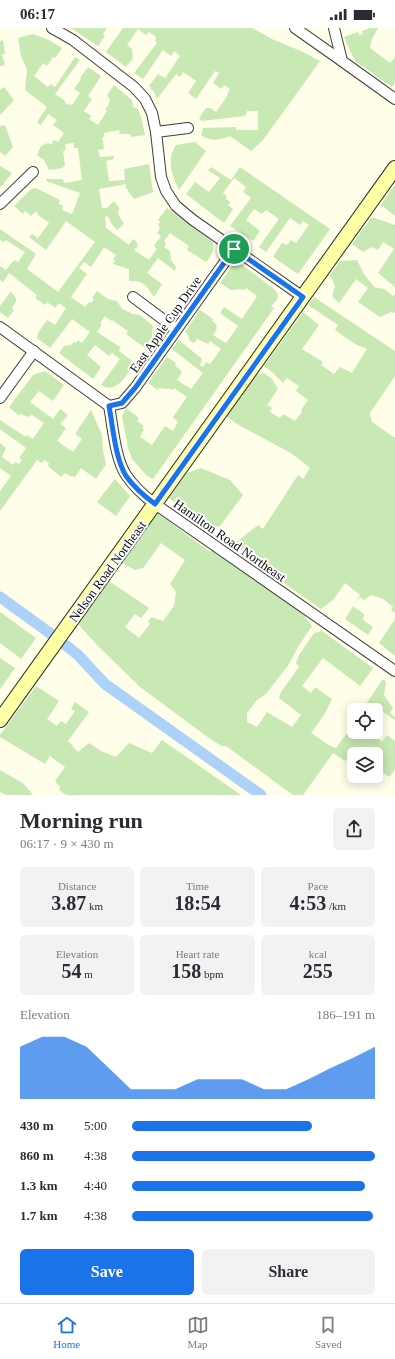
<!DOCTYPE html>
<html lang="en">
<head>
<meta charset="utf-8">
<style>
  body { margin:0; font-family:Georgia,serif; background:#f2f2f3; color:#2b2b33; height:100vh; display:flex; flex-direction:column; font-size:15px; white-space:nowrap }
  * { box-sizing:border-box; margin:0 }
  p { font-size:13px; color:#7c7c81 }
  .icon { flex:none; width:22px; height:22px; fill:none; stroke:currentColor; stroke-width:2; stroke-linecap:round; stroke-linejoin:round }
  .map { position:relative; height:767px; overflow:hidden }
  .side { display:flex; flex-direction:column; background:#fff; flex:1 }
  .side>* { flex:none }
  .tools { position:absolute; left:347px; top:675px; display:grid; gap:8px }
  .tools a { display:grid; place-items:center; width:36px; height:36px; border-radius:6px; background:#fff; box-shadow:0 2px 10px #0003; font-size:20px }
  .pin { position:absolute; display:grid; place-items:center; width:34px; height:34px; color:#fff; margin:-17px; border:2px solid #fff; border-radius:50%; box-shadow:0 1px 4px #0007 }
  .round { display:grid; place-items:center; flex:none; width:42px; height:42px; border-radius:6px; background:#f2f2f3 }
  .head { display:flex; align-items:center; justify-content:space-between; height:68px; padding:0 20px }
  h1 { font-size:22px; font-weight:700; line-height:30px }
  .figures { display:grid; grid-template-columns:repeat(3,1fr); gap:6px; height:68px; padding:4px 20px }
  .figures div { display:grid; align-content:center; border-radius:6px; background:#f2f2f3; text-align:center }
  .figures b { font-size:20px; font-weight:700 }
  .figures small { font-size:11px; font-weight:400 }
  .figures p { font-size:11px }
  .chart { height:112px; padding:8px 20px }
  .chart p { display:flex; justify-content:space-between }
  .chart svg { width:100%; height:72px; margin-top:4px; fill:#1a73e8; opacity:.7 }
  .action { display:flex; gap:8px; margin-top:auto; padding:8px 20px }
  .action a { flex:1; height:46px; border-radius:6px; background:#1a73e8; color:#fff; font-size:16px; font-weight:700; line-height:46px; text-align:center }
  .action a+a { background:#f2f2f3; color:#2b2b33 }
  ul { padding:0 20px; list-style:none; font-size:13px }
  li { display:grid; grid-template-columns:64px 48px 1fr; align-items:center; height:30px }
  li i { height:10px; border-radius:5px; background:#1a73e8 }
  .status { display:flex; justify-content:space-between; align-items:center; height:28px; padding:0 20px; background:#fff; direction:ltr }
  .status svg { height:11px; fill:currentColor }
  .tab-bar { display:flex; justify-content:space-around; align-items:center; height:56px; border-top:1px solid #e1e1e2; background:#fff; font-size:11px; color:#7c7c81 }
  .tab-bar a { display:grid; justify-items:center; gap:2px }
  .tab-bar .on { color:#1a73e8 }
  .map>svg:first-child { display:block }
  .green { fill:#c8e9b3 }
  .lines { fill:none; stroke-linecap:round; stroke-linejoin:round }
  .canal { stroke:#add2f7; stroke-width:11 }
  .street-casing { stroke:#3e3e3e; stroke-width:12 }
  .secondary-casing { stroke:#2d2d2d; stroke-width:16 }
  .street { stroke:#fff; stroke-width:10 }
  .secondary { stroke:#fdffa4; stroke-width:14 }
  .route-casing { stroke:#fff; stroke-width:8 }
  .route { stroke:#1a73e8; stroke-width:5 }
  .labels { text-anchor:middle; stroke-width:4; stroke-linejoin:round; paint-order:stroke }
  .street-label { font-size:13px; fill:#0b0b0b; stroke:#fff }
</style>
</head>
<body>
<div class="status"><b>06:17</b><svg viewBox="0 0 49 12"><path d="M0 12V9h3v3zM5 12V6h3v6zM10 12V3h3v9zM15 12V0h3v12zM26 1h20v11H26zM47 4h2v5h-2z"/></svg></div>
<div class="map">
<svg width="395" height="767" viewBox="0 0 395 767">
  <rect width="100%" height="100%" fill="#fffee9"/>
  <!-- green -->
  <g class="green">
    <path d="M71,0H107L103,6L105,8L98,18Z"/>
    <path d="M123,0H252L272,11L301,23L320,33L263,112L251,123L230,108C219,112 212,114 201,107L203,100L236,99V102H258V83H247L245,88L201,93L199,90L206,80H211L216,84L228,67L227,66L230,61L224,57L221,61L213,55L219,45L215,43L196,71L188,65L196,53L183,44L180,49L176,46L157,71L154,64L149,58L158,46L165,50L180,28L174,23L171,28L163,22L143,51L134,45L157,15L155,13L156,9L149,4L146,7L138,1L127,17L132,21L133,30L126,39L106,24Z"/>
    <path d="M370,0H378L371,13L370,20L390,35L395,29V55L392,59L355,33L344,9L358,4L359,7L363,6L362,3Z"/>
    <path d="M33,6L49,12L62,20L55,30L53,29L47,38L43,35L34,48L48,59L51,56L55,59L75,29L80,32L55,66L65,73L64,74L68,77L70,76L72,77L80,65L74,61L81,51L80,50L88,39L101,48L88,68L92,71L84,83L91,88L89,91L98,97L107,83L105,81L108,78L110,72L107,67L114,57L132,72L133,79L138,81L141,89L145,107L131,109L130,106H120L119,102L104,105V109L102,110L104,121L98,122L100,129L114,128V131L106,133L109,153L125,152L124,141L149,136L153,164L134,171L126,160V156L99,161L102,180H107L113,174H115L119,180L118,186L124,196L117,202L111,195L109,190L105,187L106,200L129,217L133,211L136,213L138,218L134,222L149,232L157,221L154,218L161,208L157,205L160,200L158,197L160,194L158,192L167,180L212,213C216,222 211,227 206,234L187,222L189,218L170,205L164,213L166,215L164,219L170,223L171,232L176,239L175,243L158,230L147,245L162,256L154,269C146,257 144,252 129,253V241L113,236L115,233L113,232L116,227L104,219L91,239L84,234L79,240L87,246L71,269L85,279L89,274L91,275L94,271L92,270L97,263L108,271L117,273L122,281L133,286L140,287L153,298L152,309L145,320L126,306L128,303L112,292L111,293L105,288L100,295L102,296L97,304L120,319L119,323L135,335C127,346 117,367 101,357L120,331L112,325L109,328L95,317L87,327L101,339L93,351L59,325L64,318L71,317L74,314L76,315L78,312L82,315L90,304L72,291L50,320L37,310L38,305L47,292L55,297L66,280L59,275L55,280L47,274L45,277L35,270L37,267L9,245L3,254L0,252V238L6,242L14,232L18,234L25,224L6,212L4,214L0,212V201L36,226L27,241L58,264L95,214L66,193L46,222L29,209L32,206L38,210L49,195L37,186L38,184H35L31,188L25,183L23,186L14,178L31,161L36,160L60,172L59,176L63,178L62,182L72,186L80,165L46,153L47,151H63L64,155L82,152L78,120H74V115L65,116L66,122L63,123L65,137L62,140L49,142L44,132L37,127L41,118L48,115L51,117L54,112L58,114L64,105L53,97L57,92L48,86L41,97L37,94L47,79L25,62L27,42L21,28L18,10Z"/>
    <path d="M3,12L5,25L2,27L5,37L0,38V13Z"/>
    <path d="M4,59L14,72L0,87V62Z"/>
    <path d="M5,97L13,119L5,128L0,124V98Z"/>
    <path d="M195,114L206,123L179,162C172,148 166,131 176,117Z"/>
    <path d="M0,138L12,145L0,160Z"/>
    <path d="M211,139L231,152L240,139L330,201L298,246L273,229L282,215L287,217L291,212L296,215L309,197L303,193L300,197L290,190L266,224L259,219L279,191L266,182L262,186L254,181L246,192L260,203L253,213L230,198L251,170L243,164L246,159L234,150L223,165L227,168L226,171L230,174L228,177L233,181L224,195L186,166L195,154L209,164L220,150L208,142Z"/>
    <path d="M395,156V188L381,177Z"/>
    <path d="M372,189L395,197V259L378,245L394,221L383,214L378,222L371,219L363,224L352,216Z"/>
    <path d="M357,232L364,246L374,259L384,261L393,268L395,266V285L391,284L380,289L358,274L368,260L356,251L339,275L332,268L335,258L330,247L340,233Z"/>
    <path d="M237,235L241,236L274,261L278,266L277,272L271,278L274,280L153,451L147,448L132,431L128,420L122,388L126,380L139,390L137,393L144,398L142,400L144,401L140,409L152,417L165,398L173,403L178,394L173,389L187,369L174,360L172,362L168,360L167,361L159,360L158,362L148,355L167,329L176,335L175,337L182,344L177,352L191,361L203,345L172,321L179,312L202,331L200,337L203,339L206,334L210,336L221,321L210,313L208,316L197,311L194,315L190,313L188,307L185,304L200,282L213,291L212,293L217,297L216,300L217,301L213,307L226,315L238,298L220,285L224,279L242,291L257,268L246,260L244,262L241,261L231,262L220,255L233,237Z"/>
    <path d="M11,263C16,272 19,270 12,280L14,282L8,290L0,284V278Z"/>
    <path d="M314,269L395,323V348L370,385L372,394L395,410V585L391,582L393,579L383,571L371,567L364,572L360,569L353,578L364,586L363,592L373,599L368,607L345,591L360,567L345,555L334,571L321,581L271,546L234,516L258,497L263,501L298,447L303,451L310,440L291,425L237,396L226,388L254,347L264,345L272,351L278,361L267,377L272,380L270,384L280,390L283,386L295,393L302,384L301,382L308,372L296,363L299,358L287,350L283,355L272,344L264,338L303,284L319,297L302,321L323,334L321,337L334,346L340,339L352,345L367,321L355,316L335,302L338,297L308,277Z"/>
    <path d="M45,343L64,357L53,373L39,363L30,374L53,391L60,381L68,387L60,396L66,400L57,413L73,424L82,411L75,406L91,382L102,407L103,423L106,436L96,451L81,440L75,449L70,448L65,445L61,449L48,438L49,435L44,432L42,435L37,432L0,483V463L11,448L0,440V415L6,420L2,429L13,437L15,434L19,436L22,432L19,430L26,420L0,401V392L26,409L27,407L33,411L44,395L32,387L27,389L21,386L18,387L9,379L33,347Z"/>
    <path d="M201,440L230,452L243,467L220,498L208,500L169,470L187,445Z"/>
    <path d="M115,451L130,468L116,488L97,474Z"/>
    <path d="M158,485L210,524L213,521L300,582L312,598L299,617L289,636L266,666L257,672L247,685V694L257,699L267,684L292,699L301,687L279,670L281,664L299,639L296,635L299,627L314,605L322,603L373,640L360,658L323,630L302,658L311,665L315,659L332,671L324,687L311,705L330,718L336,720L354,695V704H362L368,708L371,704H376V701L378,702L374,708L382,714L387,707L395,713V742L389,749L376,740V726H355L353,723L345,733L333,725L303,767H293L226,718H222L213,713L140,659L98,618L78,596L109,553L149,580L141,590L135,586L125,599L139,610L150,596L148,594L151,589L163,593L174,578L176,564L170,556L185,532L161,515L143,540L135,542L122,535Z"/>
    <path d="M0,584L36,610L21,631L0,615Z"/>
    <path d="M395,591V628L379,615Z"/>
    <path d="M0,630L15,640L0,661Z"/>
    <path d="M383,651L386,654L384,667L393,680L390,685L395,689V692L376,679L373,682H362Z"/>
    <path d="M36,658L59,673L47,691L57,698L61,693L66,696L75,683L71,681L75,674L89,684L68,713L78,724L89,715L101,723L116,729L129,715L152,725L162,712L241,767H66L59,762L60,759L55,753L65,739L50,728L45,736L0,709V707Z"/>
    <path d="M0,742L24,756L33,767H6L0,764Z"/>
  </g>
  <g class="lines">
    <!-- canal -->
    <path class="canal" d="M0,569L58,611L78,627L105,656L261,767"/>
    <!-- street casing -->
    <g class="street-casing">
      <g id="street">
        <path d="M52,0L73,12L134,59L145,71L152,85L156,104L161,149L166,163L176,178L193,192L303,269"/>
        <path d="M295,0L342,33"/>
        <path d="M334,0L342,33L395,71"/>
        <path d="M156,104L188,100"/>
        <path d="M0,176L33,144"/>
        <path d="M133,269L176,301"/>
        <path d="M0,299L109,378C113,399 115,430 126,447C134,459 144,468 155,476L395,643"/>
        <path d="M0,370L34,323"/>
        <path d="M109,378L122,375L135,360L234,221"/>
      </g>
    </g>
    <!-- secondary casing -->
    <g class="secondary-casing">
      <path id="secondary" d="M0,692L395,140"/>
    </g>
    <!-- street -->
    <use href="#street" class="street"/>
    <!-- secondary -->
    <use href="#secondary" class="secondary"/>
  </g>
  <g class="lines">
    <!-- route casing -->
    <g class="route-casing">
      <path id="route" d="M234,221L303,269L155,476C144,468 134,459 126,448C115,430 113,399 109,378L122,375L135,360Z"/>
    </g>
    <!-- route -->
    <use href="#route" class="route"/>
  </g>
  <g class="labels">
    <!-- street labels -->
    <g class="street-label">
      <text transform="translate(165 296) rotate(-55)" y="5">East Apple Cup Drive</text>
      <text transform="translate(230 512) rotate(35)" y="5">Hamilton Road Northeast</text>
      <text transform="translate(107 543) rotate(-54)" y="5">Nelson Road Northeast</text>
    </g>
  </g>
</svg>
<div class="tools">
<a><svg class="icon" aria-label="locate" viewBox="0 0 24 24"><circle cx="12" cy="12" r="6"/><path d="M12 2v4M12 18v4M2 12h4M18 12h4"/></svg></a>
<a><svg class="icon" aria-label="layers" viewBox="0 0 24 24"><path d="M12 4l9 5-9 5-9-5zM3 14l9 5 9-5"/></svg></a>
</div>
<div class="pin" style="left:234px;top:221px;background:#1e9e55"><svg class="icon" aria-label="arrive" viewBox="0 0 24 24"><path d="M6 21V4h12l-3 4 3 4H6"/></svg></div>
</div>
<section class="side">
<div class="head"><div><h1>Morning run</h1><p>06:17 · 9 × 430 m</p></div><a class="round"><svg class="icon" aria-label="share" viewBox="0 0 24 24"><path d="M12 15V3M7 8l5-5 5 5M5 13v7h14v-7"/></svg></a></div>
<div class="figures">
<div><p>Distance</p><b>3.87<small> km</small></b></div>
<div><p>Time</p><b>18:54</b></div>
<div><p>Pace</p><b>4:53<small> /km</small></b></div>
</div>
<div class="figures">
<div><p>Elevation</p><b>54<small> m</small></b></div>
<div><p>Heart rate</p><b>158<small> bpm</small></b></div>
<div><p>kcal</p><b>255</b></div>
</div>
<div class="chart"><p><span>Elevation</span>186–191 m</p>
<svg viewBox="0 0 160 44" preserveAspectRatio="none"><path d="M0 44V12L10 6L20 6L30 12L40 25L50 38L60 38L70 38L80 32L90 32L100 32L110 38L120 38L130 32L140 25L150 19L160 12V44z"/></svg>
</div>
<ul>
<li><b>430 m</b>5:00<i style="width:74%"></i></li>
<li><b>860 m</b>4:38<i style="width:100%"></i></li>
<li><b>1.3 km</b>4:40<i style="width:96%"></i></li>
<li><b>1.7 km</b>4:38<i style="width:99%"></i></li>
</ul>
<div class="action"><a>Save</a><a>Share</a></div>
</section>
<nav class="tab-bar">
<a class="on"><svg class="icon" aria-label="home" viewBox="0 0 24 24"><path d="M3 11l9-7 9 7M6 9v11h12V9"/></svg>Home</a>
<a><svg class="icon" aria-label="map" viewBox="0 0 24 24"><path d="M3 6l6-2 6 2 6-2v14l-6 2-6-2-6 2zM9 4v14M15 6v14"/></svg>Map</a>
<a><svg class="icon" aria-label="saved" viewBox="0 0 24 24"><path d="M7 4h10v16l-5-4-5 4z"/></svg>Saved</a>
</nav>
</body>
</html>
